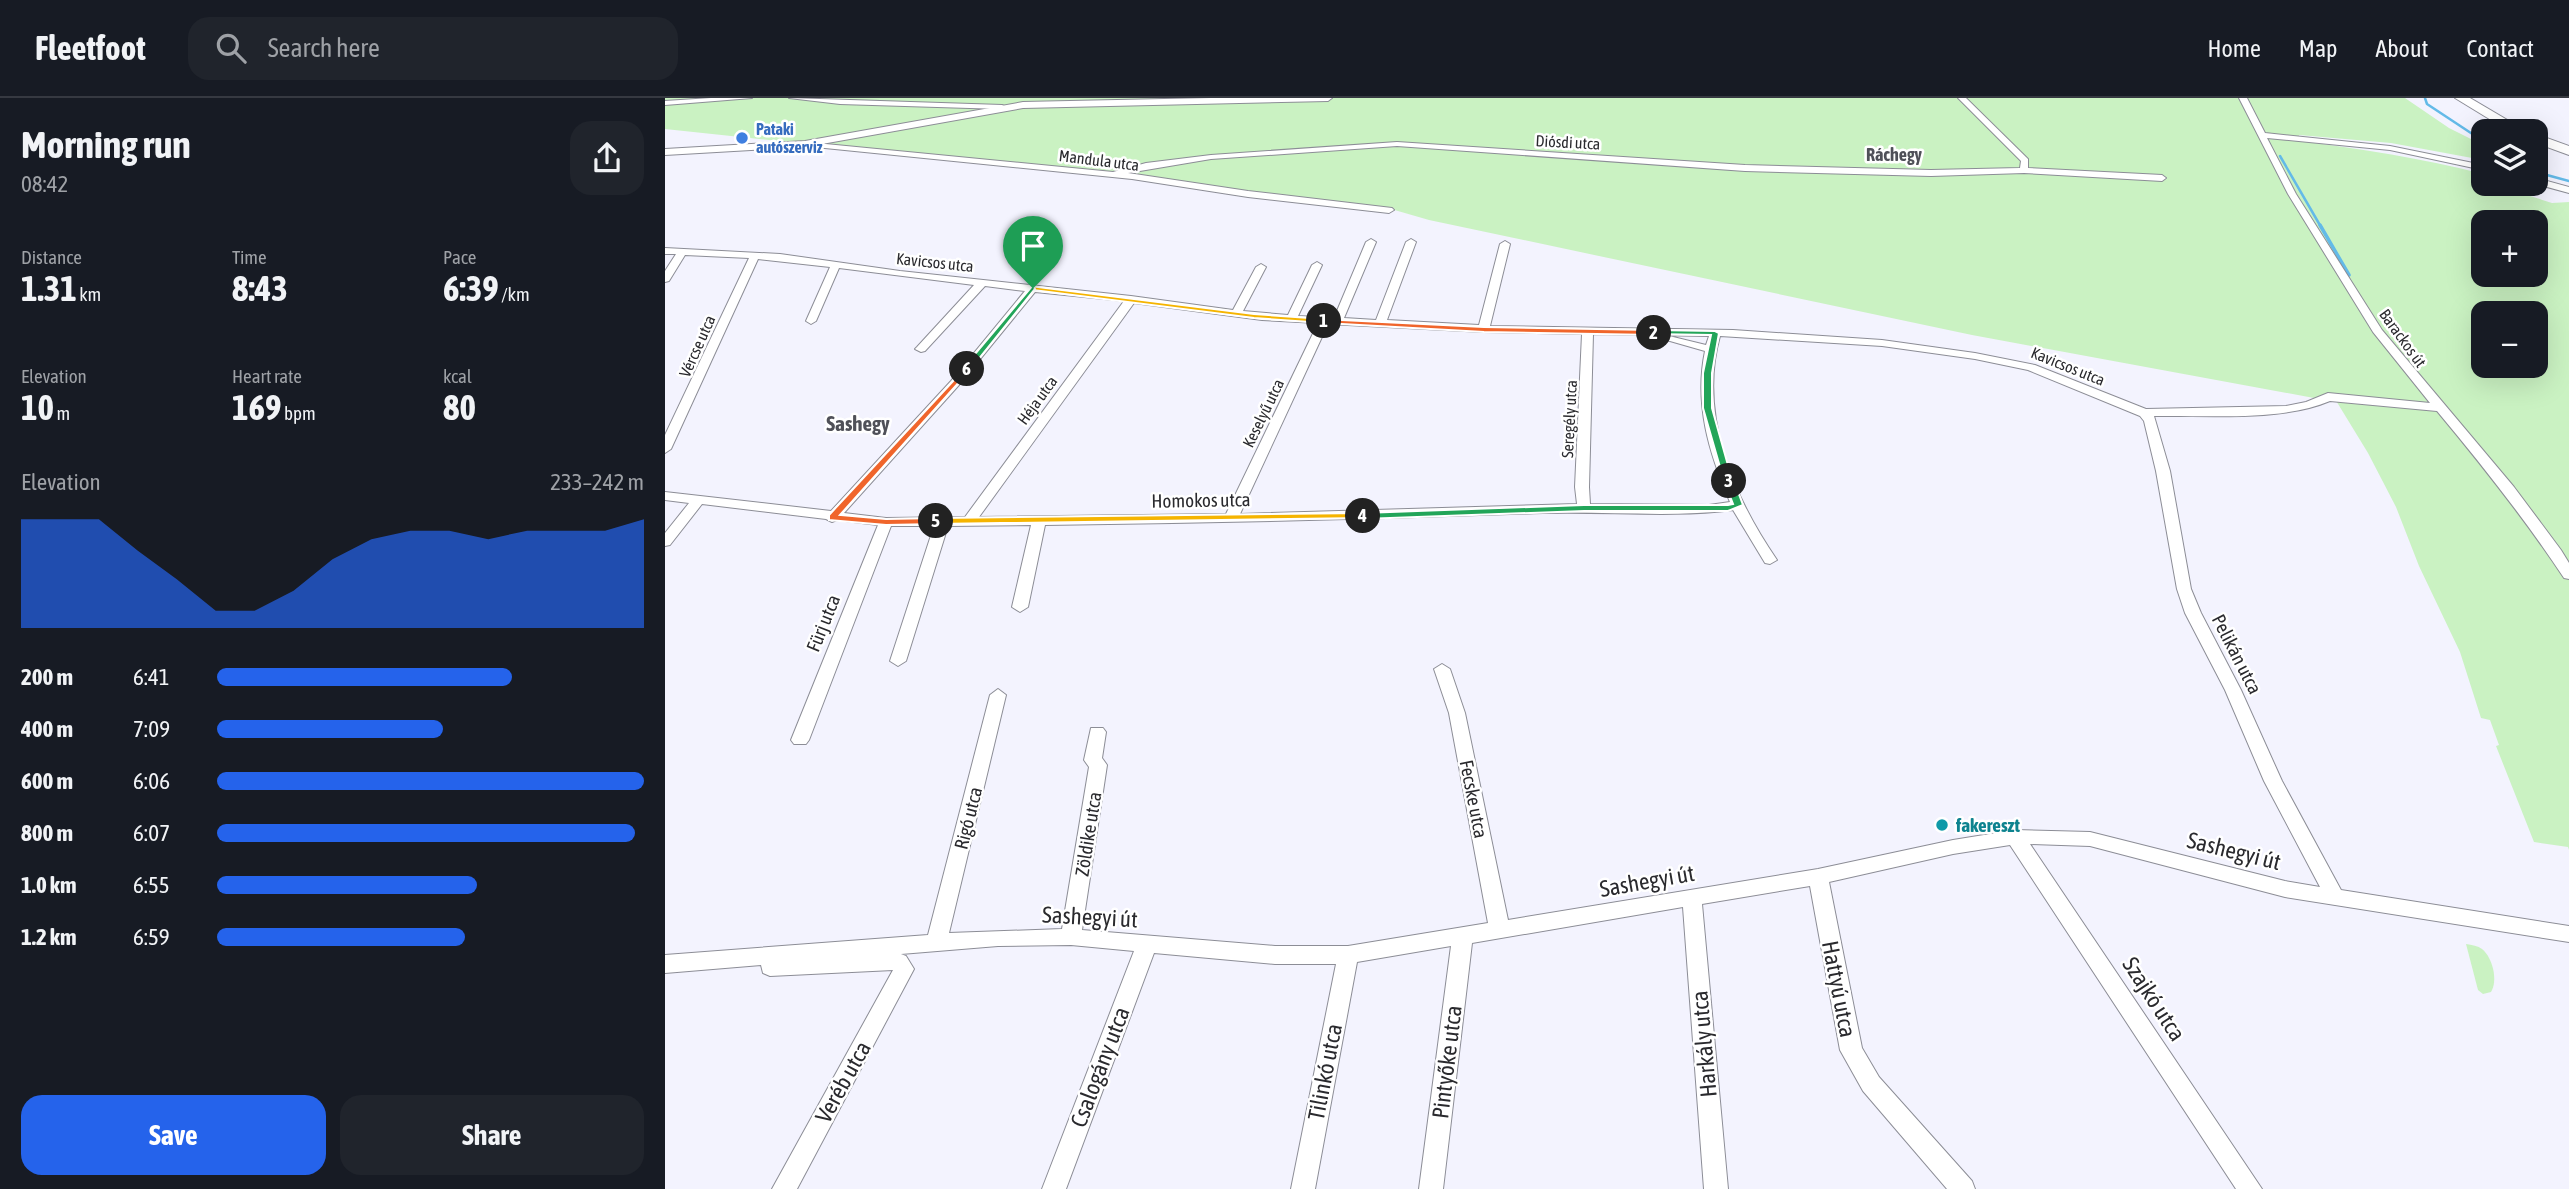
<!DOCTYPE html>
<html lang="en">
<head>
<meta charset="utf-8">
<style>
  body { margin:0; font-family:"Asap Condensed",sans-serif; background:#20242c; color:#f1f3f6; height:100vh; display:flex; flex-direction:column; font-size:26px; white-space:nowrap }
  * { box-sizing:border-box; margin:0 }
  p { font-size:23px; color:#9ea1a6 }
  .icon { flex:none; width:38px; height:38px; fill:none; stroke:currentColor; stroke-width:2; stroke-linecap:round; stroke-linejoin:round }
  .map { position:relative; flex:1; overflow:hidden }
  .drawer { display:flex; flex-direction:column; background:#171b24; width:665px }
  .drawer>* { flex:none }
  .fabs { position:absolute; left:1806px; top:21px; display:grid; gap:14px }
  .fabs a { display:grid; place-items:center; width:77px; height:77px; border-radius:14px; background:#171b24; box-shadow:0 7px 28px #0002; font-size:35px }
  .pin { position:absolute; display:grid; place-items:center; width:60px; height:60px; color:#fff; margin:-72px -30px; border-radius:50% 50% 50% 0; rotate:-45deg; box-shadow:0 0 7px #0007 }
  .pin .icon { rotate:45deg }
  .km { position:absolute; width:35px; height:35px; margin:-18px; border-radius:50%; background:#222; color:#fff; font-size:19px; line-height:35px; text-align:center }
  .round { display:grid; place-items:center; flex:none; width:74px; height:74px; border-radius:21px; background:#20242c }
  .overview { display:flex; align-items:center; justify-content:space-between; height:119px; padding:0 21px }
  h1 { font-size:38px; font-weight:700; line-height:52px }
  .figures { display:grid; grid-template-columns:repeat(3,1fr); gap:10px; height:119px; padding:7px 21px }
  .figures div { display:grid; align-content:center }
  .figures b { font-size:35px; font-weight:700 }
  .figures small { font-size:19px; font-weight:400 }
  .figures p { font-size:19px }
  .chart { height:196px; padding:14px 21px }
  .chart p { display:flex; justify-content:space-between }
  .chart svg { width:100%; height:126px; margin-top:7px; fill:#2563eb; opacity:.7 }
  .cta { display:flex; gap:14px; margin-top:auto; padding:14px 21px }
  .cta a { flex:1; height:80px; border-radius:21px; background:#2563eb; color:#fff; font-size:28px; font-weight:700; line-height:80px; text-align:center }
  .cta a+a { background:#20242c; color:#f1f3f6 }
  ul { padding:0 21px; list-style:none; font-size:23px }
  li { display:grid; grid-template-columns:112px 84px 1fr; align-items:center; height:52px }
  li i { height:18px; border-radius:9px; background:#2563eb }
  header { display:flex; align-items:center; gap:42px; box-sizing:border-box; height:98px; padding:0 35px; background:#171b24; border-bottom:2px solid #363941 }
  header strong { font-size:33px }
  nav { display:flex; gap:38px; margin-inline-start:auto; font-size:24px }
  .search { width:490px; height:63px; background:#20242c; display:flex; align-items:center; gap:18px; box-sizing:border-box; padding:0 24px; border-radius:21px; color:#9ea1a6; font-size:26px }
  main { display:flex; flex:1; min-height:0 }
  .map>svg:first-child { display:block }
  .green { fill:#caf2c2; fill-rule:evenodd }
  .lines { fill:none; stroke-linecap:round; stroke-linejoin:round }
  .stream-far1 { stroke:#63bae8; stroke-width:2.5 }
  .stream { stroke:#63bae8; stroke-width:3.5 }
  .minor-casing { stroke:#8c8d96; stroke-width:2 }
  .tertiary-casing { stroke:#8c8d96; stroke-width:2 }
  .motorway-casing { stroke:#8c8d96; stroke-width:2 }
  .minor { fill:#fff; fill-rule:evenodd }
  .tertiary { fill:#fff; fill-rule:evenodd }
  .motorway { fill:#fff; fill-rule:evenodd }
  .split-1 { fill:#f5b400; stroke:#fff; stroke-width:2 }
  .split-2 { fill:#f0652b; stroke:#fff; stroke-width:2 }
  .split-3 { fill:#22a559; stroke:#fff; stroke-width:2 }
  .split-4 { fill:#22a559; stroke:#fff; stroke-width:2 }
  .split-5 { fill:#f5b400; stroke:#fff; stroke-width:2 }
  .split-6 { fill:#f0652b; stroke:#fff; stroke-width:2 }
  .split-7 { fill:#22a559; stroke:#fff; stroke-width:2 }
  .shop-dot { fill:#3f7fe0; stroke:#fff; stroke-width:2.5 }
  .culture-dot { fill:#0f9aa8; stroke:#fff; stroke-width:2.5 }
  .labels { text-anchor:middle; stroke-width:5; stroke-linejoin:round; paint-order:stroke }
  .far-shop-label { font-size:16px; font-weight:bold; fill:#366cbe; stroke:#fff; text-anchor:start }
  .far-street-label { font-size:16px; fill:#2a2a2e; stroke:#fff }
  .far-neighbourhood-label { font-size:18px; font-weight:bold; fill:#4f5058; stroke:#fff }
  .street-label { font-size:19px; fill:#2a2a2e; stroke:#fff }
  .culture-label { font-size:19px; font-weight:bold; fill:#0d838f; stroke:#fff; text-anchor:start }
  .far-district-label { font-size:21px; font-weight:bold; fill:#4f5058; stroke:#fff }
  .near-street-label { font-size:23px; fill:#2a2a2e; stroke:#fff }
</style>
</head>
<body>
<header>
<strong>Fleetfoot</strong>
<div class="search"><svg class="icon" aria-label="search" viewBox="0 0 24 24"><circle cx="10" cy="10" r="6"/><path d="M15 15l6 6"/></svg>Search here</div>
<nav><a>Home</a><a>Map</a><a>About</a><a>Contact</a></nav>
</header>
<main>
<section class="drawer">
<div class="overview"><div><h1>Morning run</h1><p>08:42</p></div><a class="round"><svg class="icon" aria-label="share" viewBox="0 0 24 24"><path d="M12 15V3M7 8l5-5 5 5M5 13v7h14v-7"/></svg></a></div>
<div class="figures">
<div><p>Distance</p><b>1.31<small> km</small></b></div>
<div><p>Time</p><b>8:43</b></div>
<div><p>Pace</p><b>6:39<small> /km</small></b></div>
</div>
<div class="figures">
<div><p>Elevation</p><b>10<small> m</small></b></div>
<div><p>Heart rate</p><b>169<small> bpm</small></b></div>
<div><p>kcal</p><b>80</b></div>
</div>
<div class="chart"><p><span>Elevation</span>233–242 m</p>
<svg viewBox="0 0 160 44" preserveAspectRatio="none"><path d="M0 44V6L10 6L20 6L30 17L40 27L50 38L60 38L70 31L80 20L90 13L100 10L110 10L120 13L130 10L140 10L150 10L160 6V44z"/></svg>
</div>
<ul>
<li><b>200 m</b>6:41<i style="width:69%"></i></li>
<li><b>400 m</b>7:09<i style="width:53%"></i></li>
<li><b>600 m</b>6:06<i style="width:100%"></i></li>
<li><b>800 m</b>6:07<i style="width:98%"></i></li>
<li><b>1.0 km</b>6:55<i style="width:61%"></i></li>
<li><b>1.2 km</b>6:59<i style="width:58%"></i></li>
</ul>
<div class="cta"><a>Save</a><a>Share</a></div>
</section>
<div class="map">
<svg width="1904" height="1091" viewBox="0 0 1904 1091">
  <rect width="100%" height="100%" fill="#f3f3fe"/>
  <!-- green -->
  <g class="green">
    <path d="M0,0H1740L1784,30L1818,47V62L1726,45L1634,37V43C1696,51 1757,60 1818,76V86H1828L1887,105L1904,104V752L1903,749L1869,744L1831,648L1834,647L1825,622L1816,620L1795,554L1754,468L1731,409L1703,355L1670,301L1649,300L1307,237L764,122L726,111L477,82L0,31ZM1818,124H1871V177H1818ZM1818,215H1871V268H1818Z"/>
    <path d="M1801,846C1807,847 1813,848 1817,851C1828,860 1833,883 1826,894L1818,896L1813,892Z"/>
  </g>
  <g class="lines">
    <!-- stream-far1 -->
    <g class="stream-far1">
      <path d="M1760,0L1762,6L1818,43"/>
      <path d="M1615,58L1656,129"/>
      <path d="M1871,74L1904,83"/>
    </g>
    <!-- stream -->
    <path class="stream" d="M1655,127L1684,177"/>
    <!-- minor casing -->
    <g class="minor-casing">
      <g id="minor">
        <path d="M46,0H87L0,7V3Z"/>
        <path d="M124,0L337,7L341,9L337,11L175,6Z"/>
        <path d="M1293,0H1301L1363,61V70L1497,77L1501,80L1497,83L1359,75L1266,78L1080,73L732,48L546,61L463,75L583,93L727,110L729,112L724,115L583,99L467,81L140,48L136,46L140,44L448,74L481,65L546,57L732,44L1080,67L1266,72L1355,70L1356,63Z"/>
        <path d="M1574,0H1582L1600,35L1725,48L1818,67V72L1725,52L1602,40L1631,96L1717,232L1849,389L1896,452L1904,465V481L1899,480C1860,421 1817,367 1772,313L1665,303C1616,324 1542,317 1489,318L1505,373L1526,491L1536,515L1576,592L1617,683L1676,792L1904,828V844L1620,799L1425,748L1365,746L1597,1091H1571L1345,747L1288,756L1164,784L1197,950L1214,979L1307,1083L1310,1091H1282L1198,993L1175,952L1145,788L1037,806L1063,1091H1039L1018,809L807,845L778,1091H754L786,848L692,864L650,1091H626L671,866H610L489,855L401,1091H377L469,853L406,847L333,848L236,856L241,858L249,871L132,1091H107L228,872L105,878L98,875L96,867L0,875V857L263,837L325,597L333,591L341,597L284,835L397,831L424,669L419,662L426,630H438L441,634L437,660L442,667L417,832L610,848H683L823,825L784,615L769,571L777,566L785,571L800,615L843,822L1153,771L1288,742L1350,732L1425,734L1620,783L1655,789L1599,683L1560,592L1520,515L1512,491L1491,373L1479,323L1475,318L1363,272L1310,261L1217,248L1055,238C1033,316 1068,398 1112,462L1105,466L1100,465L1068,412C1006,420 941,413 878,415C712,421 546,425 380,427L363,509L355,514L347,509L366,427L283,428L241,563L233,568L225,563L269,428H226L144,642L141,646H129L126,642L213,427L172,422L167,424L161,421L37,406L5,447L0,448V435L24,405L0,402V394L166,413L286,283L360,193L320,188L260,253L256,254L250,251L252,249L309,187L174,170L151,223L146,226L141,223L165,169L93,161L6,351L0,355V337L84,160L20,157L4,183L0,184V173L11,156H0V150L115,156L235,173L466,198L568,212L591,169L596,166L601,169L578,213L623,217L647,167L652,164L657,167L633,218L669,220L701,144L706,141L711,144L679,220L711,222L741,144L746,141L751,144L722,222L814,227L835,146L840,143L845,146L825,228L1068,232L1217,242L1310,255L1370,267L1481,311L1621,308L1641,304L1663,295L1765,305L1708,234L1623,96ZM370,194L459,203L300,419L221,420L179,415L294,287ZM469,205L597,222L653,225L561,416L314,419ZM663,226L819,234L917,236L910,389L912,406L575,416ZM928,236L1044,238L1041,247L1004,238L998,241L1040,253C1029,306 1044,355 1065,404L1044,407L925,406L924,389Z"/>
        <path d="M1871,80L1904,89V95L1871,86Z"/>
      </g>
    </g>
    <!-- tertiary casing -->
    <g class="tertiary-casing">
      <path id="tertiary" d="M546,0H667L663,3L358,10L140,49L0,57V51L140,43L358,4Z"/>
    </g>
    <!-- motorway casing -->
    <g class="motorway-casing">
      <g id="motorway">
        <path d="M1790,0H1805L1861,33H1844Z"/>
        <path d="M1871,36L1904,48V57L1871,45Z"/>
      </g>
    </g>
    <!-- minor -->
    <use href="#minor" class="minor"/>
    <!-- tertiary -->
    <use href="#tertiary" class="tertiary"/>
    <!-- motorway -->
    <use href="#motorway" class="motorway"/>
  </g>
  <!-- split-1 -->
  <path class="split-1" d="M365,188L589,216L659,221L663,223L659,225L589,220L368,192Z"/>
  <!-- split-2 -->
  <path class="split-2" d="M656,221L819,229L989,232L993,235L989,237L819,234L659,225Z"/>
  <!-- split-3 -->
  <path class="split-3" d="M989,232L1050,233L1054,235L1047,275V310L1068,385L1059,383L1038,310V275L1046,237L986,236Z"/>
  <!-- split-4 -->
  <path class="split-4" d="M1064,380L1069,383L1078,407L1063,413H919L698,421L693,418L698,415L919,407H1063L1068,406L1059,383Z"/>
  <!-- split-5 -->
  <path class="split-5" d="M698,415L702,416V420L271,426L266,423L271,420Z"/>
  <!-- split-6 -->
  <path class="split-6" d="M302,268L305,272L175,417L221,421L271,420L274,421V426L221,427L164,422V417Z"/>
  <!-- split-7 -->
  <path class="split-7" d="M368,187L370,191L305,272H299V269Z"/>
  <!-- markers -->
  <circle class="shop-dot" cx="77" cy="40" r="7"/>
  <circle class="culture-dot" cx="1277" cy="727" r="7"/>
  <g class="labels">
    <!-- far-shop labels -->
    <g class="far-shop-label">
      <text x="91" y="37">Pataki<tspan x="91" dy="18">autószerviz</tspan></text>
    </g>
    <!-- far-street labels -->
    <g class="far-street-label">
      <text transform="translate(903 44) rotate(3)" y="6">Diósdi utca</text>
      <text transform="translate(434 62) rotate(7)" y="6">Mandula utca</text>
      <text transform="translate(270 164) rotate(6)" y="6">Kavicsos utca</text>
      <text transform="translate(1738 240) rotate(54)" y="6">Barackos út</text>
      <text transform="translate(32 248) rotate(-66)" y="6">Vércse utca</text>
      <text transform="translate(1403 268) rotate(22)" y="6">Kavicsos utca</text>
      <text transform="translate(372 302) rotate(-54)" y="6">Héja utca</text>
      <text transform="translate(598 315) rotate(-64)" y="6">Keselyű utca</text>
      <text transform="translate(904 321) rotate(-87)" y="6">Seregély utca</text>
    </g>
    <!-- far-neighbourhood labels -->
    <g class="far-neighbourhood-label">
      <text x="1229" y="63">Ráchegy</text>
    </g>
    <!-- street labels -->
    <g class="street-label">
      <text transform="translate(536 402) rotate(-1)" y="7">Homokos utca</text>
      <text transform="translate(158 525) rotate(-68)" y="7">Fürj utca</text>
      <text transform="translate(1572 556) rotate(63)" y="7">Pelikán utca</text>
      <text transform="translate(809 701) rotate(79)" y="7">Fecske utca</text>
      <text transform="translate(303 720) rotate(-76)" y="7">Rigó utca</text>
      <text transform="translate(423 736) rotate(-81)" y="7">Zöldike utca</text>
    </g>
    <!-- culture labels -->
    <g class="culture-label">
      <text x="1291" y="734">fakereszt</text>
    </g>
    <!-- far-district labels -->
    <g class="far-district-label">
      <text x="193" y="333">Sashegy</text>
    </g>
    <!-- near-street labels -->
    <g class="near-street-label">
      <text transform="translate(1569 753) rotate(14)" y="8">Sashegyi út</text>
      <text transform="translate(982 783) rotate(-10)" y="8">Sashegyi út</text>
      <text transform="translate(425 819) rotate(3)" y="8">Sashegyi út</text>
      <text transform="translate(1174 891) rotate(79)" y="8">Hattyú utca</text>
      <text transform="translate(1489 901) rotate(57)" y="8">Szajkó utca</text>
      <text transform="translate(1039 946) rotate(-95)" y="8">Harkály utca</text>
      <text transform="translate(782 964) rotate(-83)" y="8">Pintyőke utca</text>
      <text transform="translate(435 969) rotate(-69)" y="8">Csalogány utca</text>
      <text transform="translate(660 974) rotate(-79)" y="8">Tilinkó utca</text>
      <text transform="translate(178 984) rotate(-61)" y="8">Veréb utca</text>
    </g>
  </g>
</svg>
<div class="fabs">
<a><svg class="icon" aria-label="layers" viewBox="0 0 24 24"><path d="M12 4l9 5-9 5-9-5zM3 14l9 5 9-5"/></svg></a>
<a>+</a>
<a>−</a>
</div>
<div class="pin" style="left:368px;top:190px;background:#1e9e55"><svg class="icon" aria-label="arrive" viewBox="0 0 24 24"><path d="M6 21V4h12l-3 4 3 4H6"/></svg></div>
<b class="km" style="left:659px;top:223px">1</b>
<b class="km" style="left:989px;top:235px">2</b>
<b class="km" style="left:1064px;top:383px">3</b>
<b class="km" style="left:698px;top:418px">4</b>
<b class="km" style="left:271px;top:423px">5</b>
<b class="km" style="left:302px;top:271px">6</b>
</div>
</main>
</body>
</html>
